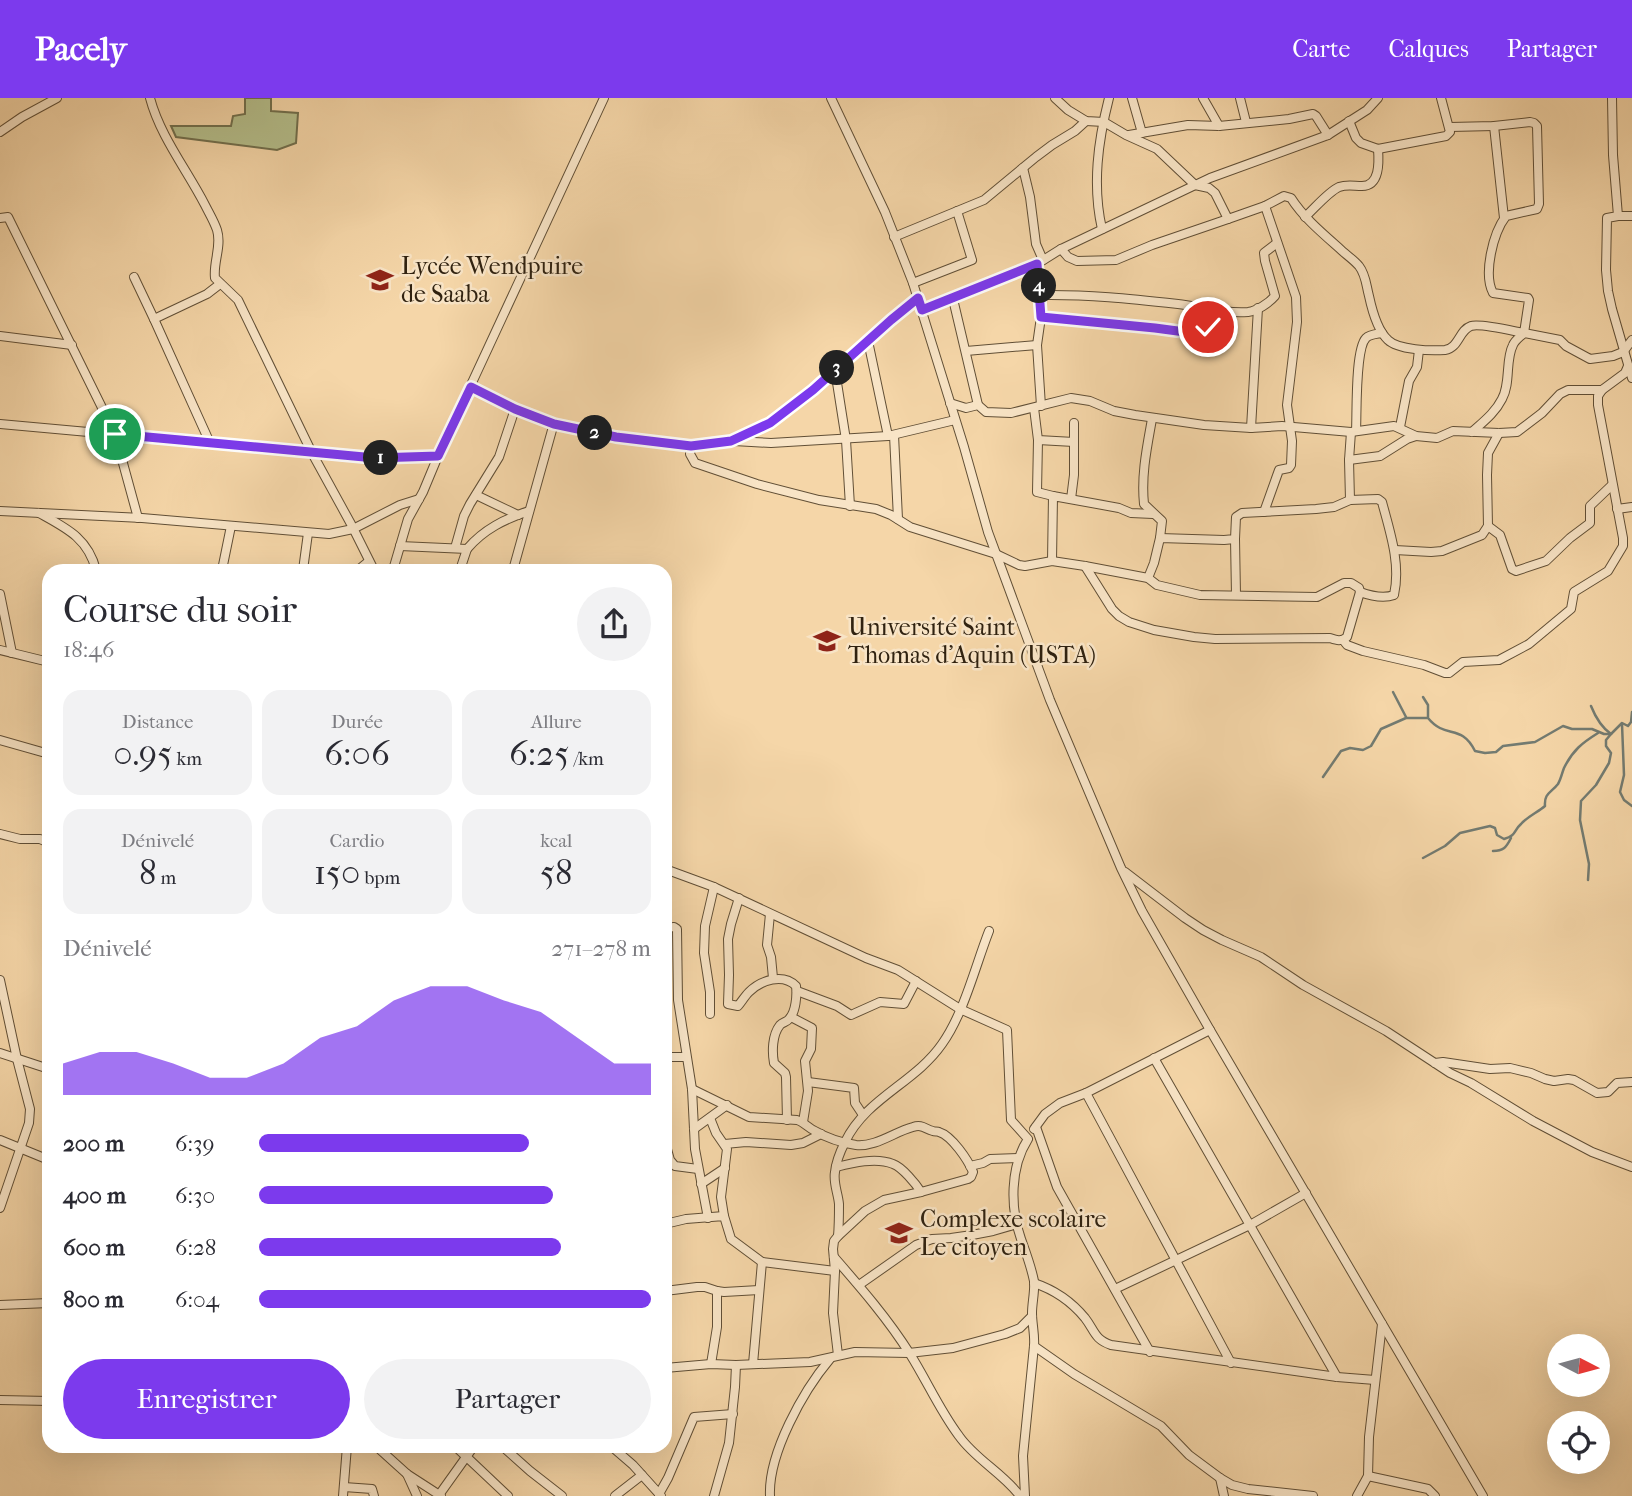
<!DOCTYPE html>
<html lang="fr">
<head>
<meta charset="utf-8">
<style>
  body { margin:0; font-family:"IM FELL French Canon",serif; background:#f2f2f3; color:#2b2b33; height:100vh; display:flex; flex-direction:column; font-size:26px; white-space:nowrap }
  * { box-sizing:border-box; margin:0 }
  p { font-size:23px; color:#7c7c81 }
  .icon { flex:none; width:38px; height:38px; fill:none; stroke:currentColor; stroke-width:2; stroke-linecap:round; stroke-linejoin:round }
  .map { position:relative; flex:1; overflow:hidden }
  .details { position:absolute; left:42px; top:466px; width:630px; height:889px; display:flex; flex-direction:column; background:#fff; border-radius:21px; box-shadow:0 7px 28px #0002 }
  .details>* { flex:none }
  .needle { width:46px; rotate:96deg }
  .controls { position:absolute; left:1547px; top:1236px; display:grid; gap:14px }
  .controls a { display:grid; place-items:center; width:63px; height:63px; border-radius:50%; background:#fff; box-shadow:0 7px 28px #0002; font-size:35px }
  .pin { position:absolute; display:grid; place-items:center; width:60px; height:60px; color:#fff; margin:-30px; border:4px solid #fff; border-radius:50%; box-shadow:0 2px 7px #0007 }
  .km { position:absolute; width:35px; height:35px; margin:-18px; border-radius:50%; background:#222; color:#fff; font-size:19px; line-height:35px; text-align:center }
  .round { display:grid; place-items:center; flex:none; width:74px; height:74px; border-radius:37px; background:#f2f2f3 }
  .head { display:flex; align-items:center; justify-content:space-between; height:119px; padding:0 21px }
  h1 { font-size:38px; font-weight:600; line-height:52px }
  .metrics { display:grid; grid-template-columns:repeat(3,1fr); gap:10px; height:119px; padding:7px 21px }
  .metrics div { display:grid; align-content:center; border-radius:18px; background:#f2f2f3; text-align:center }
  .metrics b { font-size:35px; font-weight:600 }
  .metrics small { font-size:19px; font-weight:400 }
  .metrics p { font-size:19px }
  .chart { height:196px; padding:14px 21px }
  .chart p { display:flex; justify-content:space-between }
  .chart svg { width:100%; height:126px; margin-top:7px; fill:#7c3aed; opacity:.7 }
  .cta { display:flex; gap:14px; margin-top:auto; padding:14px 21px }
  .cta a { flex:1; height:80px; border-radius:42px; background:#7c3aed; color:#fff; font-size:28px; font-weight:600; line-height:80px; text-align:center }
  .cta a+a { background:#f2f2f3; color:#2b2b33 }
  ul { padding:0 21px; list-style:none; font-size:23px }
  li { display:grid; grid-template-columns:112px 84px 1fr; align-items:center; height:52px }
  li i { height:18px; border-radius:9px; background:#7c3aed }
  header { display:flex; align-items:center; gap:42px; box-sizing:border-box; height:98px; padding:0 35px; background:#7c3aed; color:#fff }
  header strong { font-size:33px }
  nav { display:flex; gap:38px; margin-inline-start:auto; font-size:24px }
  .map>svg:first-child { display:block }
  .green { fill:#b5bf8c; stroke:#72704e; stroke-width:2 }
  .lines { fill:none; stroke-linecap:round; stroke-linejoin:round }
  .stream { stroke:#737b71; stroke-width:2.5 }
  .minor-casing { stroke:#614f36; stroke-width:10 }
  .minor { stroke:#f8e4c6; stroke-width:8 }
  .route-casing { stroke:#fff; stroke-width:14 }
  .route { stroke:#7c3aed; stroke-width:9 }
  .labels { text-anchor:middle; stroke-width:5; stroke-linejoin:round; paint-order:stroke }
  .poi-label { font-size:24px; fill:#302210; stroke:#f8e4c6; text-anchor:start }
</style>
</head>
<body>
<header>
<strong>Pacely</strong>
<nav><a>Carte</a><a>Calques</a><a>Partager</a></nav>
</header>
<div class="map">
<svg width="1632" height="1398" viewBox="0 0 1632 1398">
  <rect width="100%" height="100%" fill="#f5d6a8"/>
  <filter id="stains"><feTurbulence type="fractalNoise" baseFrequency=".00286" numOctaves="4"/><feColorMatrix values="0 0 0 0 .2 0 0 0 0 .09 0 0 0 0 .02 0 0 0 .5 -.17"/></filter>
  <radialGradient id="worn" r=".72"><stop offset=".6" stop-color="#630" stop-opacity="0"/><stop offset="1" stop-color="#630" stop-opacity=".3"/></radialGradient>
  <!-- green -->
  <path class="green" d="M245,0H271V13L298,15L296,45L277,52L176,39L171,28H231L233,18L245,16Z"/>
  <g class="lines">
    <!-- stream -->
    <g class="stream">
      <path d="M1393,594L1406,619"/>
      <path d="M1423,599L1428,607V619"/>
      <path d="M1622,626L1624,677L1620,694L1624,702L1632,708"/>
      <path d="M1323,679L1341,653L1350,650L1363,652L1371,648L1381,631L1406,620H1428C1446,642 1461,625 1475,653L1485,655L1496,654L1503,648L1535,644L1563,628L1572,631H1592L1604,636H1611L1622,625L1628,628L1631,624L1632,614"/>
      <path d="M1493,753C1503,753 1506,750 1511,740"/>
      <path d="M1423,760L1445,748L1460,735L1490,728L1495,730L1497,737L1504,741C1517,737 1513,733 1521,726C1527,719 1538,714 1545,708C1544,695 1551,695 1558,686C1561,681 1562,675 1564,670C1573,652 1582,645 1598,635"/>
      <path d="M1588,782L1589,766L1580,722L1581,703L1596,687L1609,665L1611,655L1606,648V642L1611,636C1601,629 1595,618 1591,608"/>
    </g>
    <!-- minor casing -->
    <g class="minor-casing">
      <g id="minor">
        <path d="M150,0C160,38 187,72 205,107C209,115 214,123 217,132C222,148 213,164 215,180L238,202L312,355L351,426L374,472"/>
        <path d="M831,0L885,114L913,185L964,349L988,434L1050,602L1121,770L1142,813L1210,932L1483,1398"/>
        <path d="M1055,0L1068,12L1086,23L1104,24L1126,37L1157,51L1195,87L1209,90L1215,95L1228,121L1265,108L1284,98L1291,100C1303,119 1322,135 1339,150C1345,156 1353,161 1359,168C1366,177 1366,187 1369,198C1372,212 1377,232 1388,242C1398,252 1431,253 1445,252C1459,250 1459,232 1471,228C1480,225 1513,233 1524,235L1529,202L1528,200L1493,195C1483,176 1493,135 1506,118L1537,111L1539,106L1537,28L1534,25L1530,24L1494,28L1450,29"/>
        <path d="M1132,0L1142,35"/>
        <path d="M1203,0L1219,28"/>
        <path d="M1240,0L1246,24"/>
        <path d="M1612,0L1613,57L1618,118L1607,120L1606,172L1608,193L1612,211L1632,280"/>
        <path d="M1349,23L1356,40L1361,45L1378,51L1446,38L1450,34L1441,0"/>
        <path d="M1494,28L1504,120"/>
        <path d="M0,34L22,19L57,0"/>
        <path d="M1129,37L1188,27L1219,28L1289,21L1313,16L1316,18L1328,37"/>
        <path d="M1023,70L1030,99L1036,146L1043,162"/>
        <path d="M1618,118H1632"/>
        <path d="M1305,119C1315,110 1328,94 1339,89C1347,86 1354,88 1362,88C1380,88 1379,64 1378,51"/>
        <path d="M0,120L8,119L115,336L138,420"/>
        <path d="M1102,131C1092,87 1098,43 1109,0"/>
        <path d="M894,139L984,102L1036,59L1052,47L1075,33L1086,23"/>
        <path d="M1061,151L1068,159L1077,163L1116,162L1152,147L1228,121"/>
        <path d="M1037,166L1041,219L1037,247L1041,308"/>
        <path d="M134,179L154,221L210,345"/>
        <path d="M913,185L972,162L957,113"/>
        <path d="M1039,197C1086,196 1132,201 1178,206C1201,209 1225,216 1248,214C1257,213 1269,205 1275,198L1265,163L1264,155L1277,145"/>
        <path d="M953,201L978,307"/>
        <path d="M922,212L1037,166L1061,151L1210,80L1328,37L1367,12L1378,0"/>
        <path d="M1041,219L1155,230L1185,234H1205L1207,232L1215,212"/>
        <path d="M154,221L207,196L220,186"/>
        <path d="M0,238L72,247"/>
        <path d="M868,243L888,338"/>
        <path d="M966,253L1037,247"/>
        <path d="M835,272L846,342L850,408"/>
        <path d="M471,289L515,311L554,325L616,339L691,348L731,343L770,325L812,292L891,222L918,200"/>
        <path d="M950,305L966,310L978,307L986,314L1011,315L1071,300L1090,303L1114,313L1135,317L1204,327L1251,330L1282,328L1351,334L1394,328L1416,338L1437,340L1453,333L1499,335L1517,334L1542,315L1560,296L1568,292H1602L1625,275L1628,268"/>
        <path d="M1034,310L1038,342L1074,344"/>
        <path d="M1152,321C1147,349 1141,377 1144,406L1162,423L1160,440"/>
        <path d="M0,326L375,360L438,358"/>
        <path d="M1400,329L1409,283L1417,269L1419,252"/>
        <path d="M1251,330L1258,210"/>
        <path d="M1356,333C1357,315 1355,251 1366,240C1370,236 1377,236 1382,235"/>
        <path d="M1472,334C1483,324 1495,315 1502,301C1511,285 1505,262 1513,247C1515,242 1520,239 1524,235L1560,242L1566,248L1590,261L1613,258L1623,254L1632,242"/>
        <path d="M894,337L898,421"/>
        <path d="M1038,342L1037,394L1053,398"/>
        <path d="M734,343L771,345L888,338L955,322"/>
        <path d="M691,348L690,356L695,365L757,386L819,402L876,411L891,417L910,429L996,456L1019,467L1025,468L1052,463L1085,468L1148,480L1157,487L1200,497L1317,499L1344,485H1351L1359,490L1360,494"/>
        <path d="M1349,362L1380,358L1407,341L1416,338"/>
        <path d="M476,397L518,417"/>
        <path d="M1071,401L1074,377V325"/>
        <path d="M1350,402L1349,362L1351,334"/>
        <path d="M1617,411L1632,409"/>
        <path d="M0,413L142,420L329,436L353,431L400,407L419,401"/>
        <path d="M1264,414L1279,372L1289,370L1291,367L1292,343L1287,307L1297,224L1296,199L1265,108"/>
        <path d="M39,415C66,430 88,440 96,472"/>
        <path d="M1488,428L1500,437L1512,471L1516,473L1546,463L1570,440L1590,425V408L1612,387"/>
        <path d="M1235,441L1236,497"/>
        <path d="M400,448L467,451C484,431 505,421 529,413"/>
        <path d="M455,450L464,418L470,406L499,359L515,311"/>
        <path d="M1395,452L1431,454L1442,453L1482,437L1488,428L1487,377L1488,355L1499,335"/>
        <path d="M1052,463L1053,398L1119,410L1131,415L1153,416"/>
        <path d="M1085,468L1112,511L1119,518L1129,524L1154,532L1194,539L1215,541L1330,540C1336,542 1341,544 1347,539L1360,494C1371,498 1383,501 1394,497C1401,466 1390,434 1382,404L1378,401L1350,402L1334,409L1316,411L1242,415L1236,419L1235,441L1224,442L1160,440L1154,465L1148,480"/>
        <path d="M222,472L231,428"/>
        <path d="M303,472L308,435"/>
        <path d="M358,472L369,463"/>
        <path d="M393,472L408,421L423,394L438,358L604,0"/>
        <path d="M460,472L467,451"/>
        <path d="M513,472L554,325"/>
        <path d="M0,496L12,555"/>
        <path d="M1343,542L1347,547L1363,553L1424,567L1445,575H1449L1463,564L1499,562L1529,546L1571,511L1574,494L1608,473L1623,448V440L1598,307V298L1602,292"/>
        <path d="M0,552L49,564"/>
        <path d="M0,642L49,656"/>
        <path d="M0,736L20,741H40L49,745"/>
        <path d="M665,771L714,789L866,860L898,872L960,911L1007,932L1011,1022L1028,1041C1010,1069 1010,1110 1021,1141C1026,1155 1031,1168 1034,1183C1035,1193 1032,1205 1032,1215C1032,1226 1035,1237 1034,1248L1023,1358L1025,1398"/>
        <path d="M1125,774L1185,820L1203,832L1222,842L1261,859L1303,887L1386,933L1450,975L1471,985L1533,1023L1592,1054L1632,1069"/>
        <path d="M739,800L731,826L728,841L729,877L728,906L738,908C742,903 745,898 749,894C761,882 783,875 796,888C797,897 796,914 789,921C787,924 783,924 780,927C772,937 772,954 774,965L785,975L786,979L787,1022"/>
        <path d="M770,816L767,847L771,859L773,880"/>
        <path d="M665,830L674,829L677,831L678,902L692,991L695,1051L708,1120"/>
        <path d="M0,882L17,961L30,1011L29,1025L0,1110"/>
        <path d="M797,893L837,908L851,917L880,904L904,906L916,883"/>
        <path d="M710,916V894L704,855L705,828L714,789"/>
        <path d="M791,919L812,930L811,951L805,963L808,993L803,1024"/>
        <path d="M0,955L49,971"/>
        <path d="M665,959H686"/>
        <path d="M1154,960L1337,1279"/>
        <path d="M1435,965L1443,964L1490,971L1510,970L1531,975L1545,981L1554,983L1568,981L1574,982L1597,995L1608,994L1617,985L1632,984"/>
        <path d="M808,984L854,990L855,1005L863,1017"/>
        <path d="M692,991L749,1019L797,1022C804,1024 808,1030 815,1033C827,1040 843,1045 856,1047C876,1049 894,1034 913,1029C922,1026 925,1031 933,1033C935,1034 937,1033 939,1034C952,1038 968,1062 973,1074L971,1079L968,1081L921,1094L884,1102L865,1113L838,1138"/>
        <path d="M1086,995L1231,1265"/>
        <path d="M710,1020L716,1035L727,1051L721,1099L724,1118"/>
        <path d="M1036,1029L1057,1089L1150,1254"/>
        <path d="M694,1031L727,1007"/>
        <path d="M1034,1031L1045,1016L1060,1005L1086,995L1210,932"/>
        <path d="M0,1042L49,1062"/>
        <path d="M665,1044L670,1062L675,1068L698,1071"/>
        <path d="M725,1046L746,1044L791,1047L803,1045L821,1036"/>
        <path d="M970,1068L983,1065L990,1061L1018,1060"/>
        <path d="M836,1069C852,1065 876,1059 893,1066C902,1069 916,1086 921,1094"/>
        <path d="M701,1086L725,1070"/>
        <path d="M665,1126L686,1121L724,1118L731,1141L762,1164L835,1173"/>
        <path d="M834,1159C861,1190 888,1221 910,1256C927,1283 940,1313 959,1338C975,1361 1004,1376 1020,1398"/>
        <path d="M1034,1185C1055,1192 1071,1203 1085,1220C1095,1233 1094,1241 1111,1247L1337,1279L1375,1282"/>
        <path d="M859,1187L916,1147L932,1141L951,1140L972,1137L993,1133L1017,1126"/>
        <path d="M1115,1191L1250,1127L1306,1095"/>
        <path d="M665,1193L697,1189H705L717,1193L724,1194L759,1192"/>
        <path d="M0,1207L49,1205"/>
        <path d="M1034,1248L1074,1276L1161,1328L1189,1357L1220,1380L1232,1387L1248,1391L1313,1398"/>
        <path d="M838,1257L833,1215L835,1173L833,1151L834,1143L838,1138C839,1127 839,1116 839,1106C838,1095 833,1085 835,1074C836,1063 840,1054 845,1044C866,1000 915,985 942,946C964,915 975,869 989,833"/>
        <path d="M711,1266L717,1229V1193"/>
        <path d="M753,1266L762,1164"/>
        <path d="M665,1270L711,1266L736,1267L810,1264L855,1254L909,1255L953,1250L1005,1236L1020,1230L1032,1218"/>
        <path d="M0,1302L49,1303"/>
        <path d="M376,1348L407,1376L441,1398"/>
        <path d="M455,1348L508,1398"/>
        <path d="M502,1348L530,1373L562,1398"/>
        <path d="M611,1348L633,1367L661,1398"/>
        <path d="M407,1376L417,1398"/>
        <path d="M1368,1378L1428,1391L1435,1398"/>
        <path d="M1220,1380L1224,1398"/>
        <path d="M344,1389L372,1391L374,1398"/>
        <path d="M659,1396L668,1380L694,1319L733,1316"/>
        <path d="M439,1397L474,1348"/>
        <path d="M343,1398L347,1348"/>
        <path d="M615,1398L642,1377"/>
        <path d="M714,1398L729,1345L735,1289L736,1267"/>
        <path d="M770,1398C768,1356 803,1293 830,1261"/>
        <path d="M1357,1398L1368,1378L1369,1339L1382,1226"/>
      </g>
    </g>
    <!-- minor -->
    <use href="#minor" class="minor"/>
  </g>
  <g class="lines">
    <!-- route casing -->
    <g class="route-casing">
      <path id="route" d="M115,336L375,360L438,358L471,289L515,311L554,326L616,339L691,348L731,343L770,325L813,292L891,222L918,200L922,212L1037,166L1041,219L1155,230L1185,234L1205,233L1208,229"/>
    </g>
    <!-- route -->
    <use href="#route" class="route"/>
  </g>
  <!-- icons -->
  <defs>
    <g id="school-bare" transform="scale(2.1)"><path d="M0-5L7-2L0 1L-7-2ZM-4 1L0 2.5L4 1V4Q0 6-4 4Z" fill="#8f2418" stroke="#f8e4c6" stroke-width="2.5" paint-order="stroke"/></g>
    <g id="university-bare" transform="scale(2.1)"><path d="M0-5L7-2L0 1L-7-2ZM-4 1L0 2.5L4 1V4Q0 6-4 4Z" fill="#8f2418" stroke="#f8e4c6" stroke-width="2.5" paint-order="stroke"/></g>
  </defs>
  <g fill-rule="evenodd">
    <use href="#school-bare" x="380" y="182"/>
    <use href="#university-bare" x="827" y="543"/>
    <use href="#school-bare" x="899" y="1135"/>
  </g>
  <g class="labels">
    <!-- poi labels -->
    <g class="poi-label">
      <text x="401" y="176">Lycée Wendpuire<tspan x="401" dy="28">de Saaba</tspan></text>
      <text x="848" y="537">Université Saint<tspan x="848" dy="28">Thomas d’Aquin (USTA)</tspan></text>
      <text x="920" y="1129">Complexe scolaire<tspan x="920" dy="28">Le citoyen</tspan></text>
    </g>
  </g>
  <rect width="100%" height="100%" filter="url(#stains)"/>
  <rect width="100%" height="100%" fill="url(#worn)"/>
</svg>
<div class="controls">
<a><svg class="needle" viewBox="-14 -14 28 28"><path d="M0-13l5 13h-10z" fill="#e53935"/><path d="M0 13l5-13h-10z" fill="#7c7c81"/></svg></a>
<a><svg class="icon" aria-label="locate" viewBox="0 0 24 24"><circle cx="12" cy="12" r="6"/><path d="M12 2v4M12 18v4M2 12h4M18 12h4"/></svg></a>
</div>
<div class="pin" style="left:115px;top:336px;background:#1e9e55"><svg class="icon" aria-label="arrive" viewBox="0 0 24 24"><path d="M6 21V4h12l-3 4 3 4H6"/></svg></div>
<div class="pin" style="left:1208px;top:229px;background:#d93025"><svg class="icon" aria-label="check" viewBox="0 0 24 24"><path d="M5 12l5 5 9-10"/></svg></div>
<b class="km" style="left:381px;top:360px">1</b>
<b class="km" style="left:595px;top:335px">2</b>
<b class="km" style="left:837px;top:270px">3</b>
<b class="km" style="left:1039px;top:188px">4</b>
<section class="details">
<div class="head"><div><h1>Course du soir</h1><p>18:46</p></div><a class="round"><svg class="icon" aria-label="share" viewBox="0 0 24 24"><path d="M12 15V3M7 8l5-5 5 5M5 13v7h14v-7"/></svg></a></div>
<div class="metrics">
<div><p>Distance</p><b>0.95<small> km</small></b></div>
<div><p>Durée</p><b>6:06</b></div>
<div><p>Allure</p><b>6:25<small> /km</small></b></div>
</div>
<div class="metrics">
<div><p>Dénivelé</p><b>8<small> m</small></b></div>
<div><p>Cardio</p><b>150<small> bpm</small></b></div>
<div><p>kcal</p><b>58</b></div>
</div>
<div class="chart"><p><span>Dénivelé</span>271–278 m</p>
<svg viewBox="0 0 160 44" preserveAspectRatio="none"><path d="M0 44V33L10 29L20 29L30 33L40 38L50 38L60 33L70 24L80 20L90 11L100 6L110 6L120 11L130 15L140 24L150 33L160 33V44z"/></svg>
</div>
<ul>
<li><b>200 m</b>6:39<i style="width:69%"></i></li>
<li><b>400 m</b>6:30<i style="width:75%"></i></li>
<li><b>600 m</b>6:28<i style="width:77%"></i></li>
<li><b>800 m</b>6:04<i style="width:100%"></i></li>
</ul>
<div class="cta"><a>Enregistrer</a><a>Partager</a></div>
</section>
</div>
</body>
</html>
